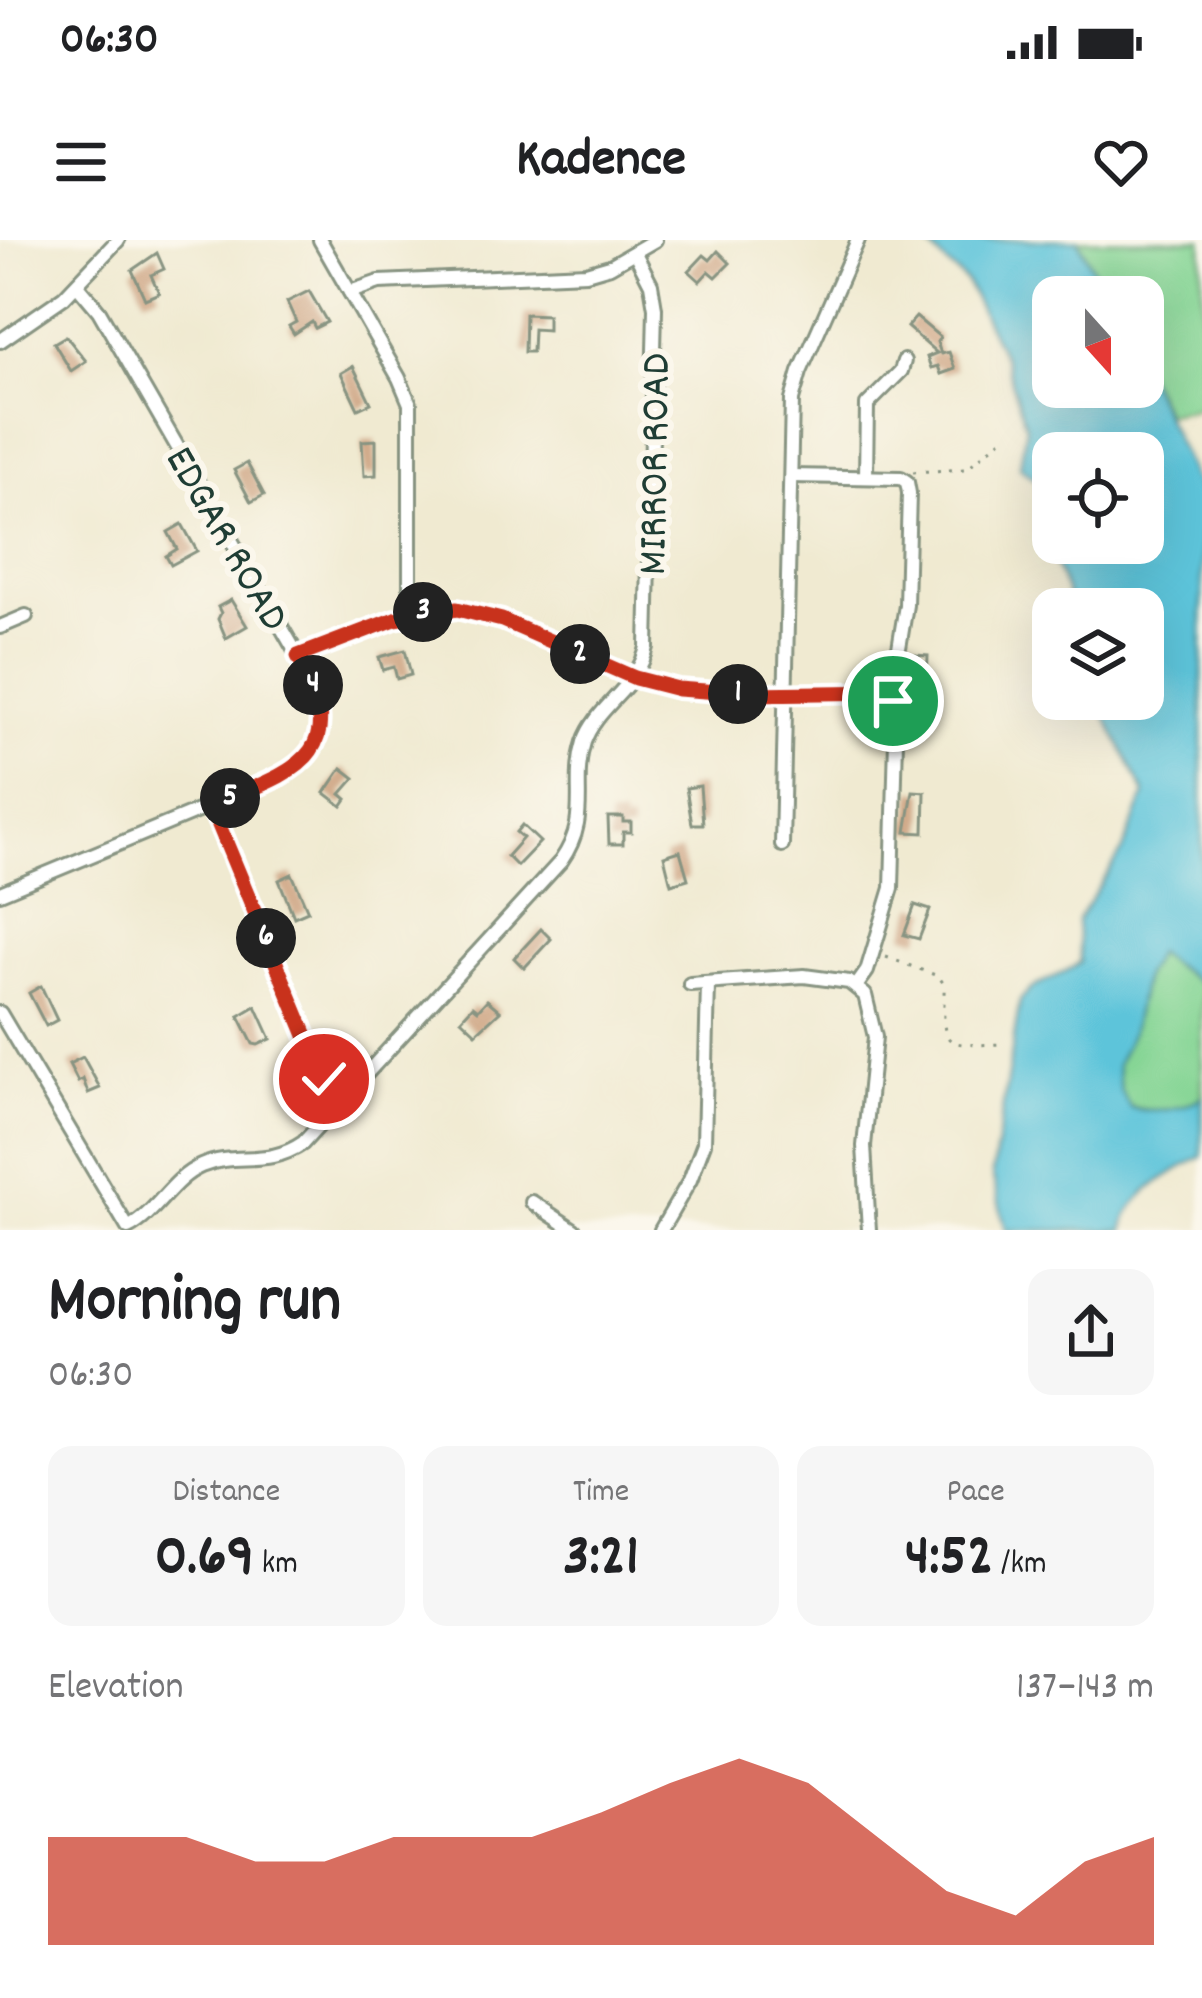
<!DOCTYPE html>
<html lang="en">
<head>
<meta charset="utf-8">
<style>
  body { margin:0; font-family:Dekko,sans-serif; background:#f6f6f6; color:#202124; height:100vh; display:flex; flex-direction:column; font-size:45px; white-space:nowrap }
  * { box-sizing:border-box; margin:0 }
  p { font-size:39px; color:#757577 }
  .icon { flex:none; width:66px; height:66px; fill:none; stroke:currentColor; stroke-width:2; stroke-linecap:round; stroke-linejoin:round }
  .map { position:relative; height:990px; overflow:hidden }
  .side { display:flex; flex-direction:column; background:#fff; flex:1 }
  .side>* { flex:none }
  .needle { width:78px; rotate:159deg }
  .controls { position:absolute; left:1032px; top:36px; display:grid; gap:24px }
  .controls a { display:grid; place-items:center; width:132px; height:132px; border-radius:24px; background:#fff; box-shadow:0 12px 48px #0002; font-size:60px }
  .pin { position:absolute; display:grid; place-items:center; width:102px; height:102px; color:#fff; margin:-51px; border:6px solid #fff; border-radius:50%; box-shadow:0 3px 12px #0007 }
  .km { position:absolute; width:60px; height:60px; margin:-30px; border-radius:50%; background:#222; color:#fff; font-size:33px; line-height:60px; text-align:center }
  .round { display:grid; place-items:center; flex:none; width:126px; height:126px; border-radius:24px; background:#f6f6f6 }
  .summary { display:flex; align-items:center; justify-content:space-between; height:204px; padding:0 48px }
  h1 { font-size:66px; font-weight:800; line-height:90px }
  .figures { display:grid; grid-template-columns:repeat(3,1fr); gap:18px; height:204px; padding:12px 48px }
  .figures div { display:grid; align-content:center; border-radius:24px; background:#f6f6f6; text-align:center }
  .figures b { font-size:60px; font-weight:800 }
  .figures small { font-size:33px; font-weight:400 }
  .figures p { font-size:33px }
  .chart { height:336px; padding:24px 48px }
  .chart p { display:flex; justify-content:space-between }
  .chart svg { width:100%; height:216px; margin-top:12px; fill:#c8321e; opacity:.7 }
  .status { display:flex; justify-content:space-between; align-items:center; height:84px; padding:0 60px; background:#fff; direction:ltr }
  .status svg { height:33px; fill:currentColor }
  header { display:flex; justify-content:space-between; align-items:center; height:156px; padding:0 48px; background:#fff; font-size:54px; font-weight:800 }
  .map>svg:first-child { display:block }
  .green { fill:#86d595; stroke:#528964; stroke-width:3 }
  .water { fill:#5dc4da; stroke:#3e8087; stroke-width:3; fill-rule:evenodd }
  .building { fill:#d1ab8b }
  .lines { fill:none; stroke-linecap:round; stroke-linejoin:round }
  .minor-casing { stroke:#889482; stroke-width:18 }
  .path { stroke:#889482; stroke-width:3; stroke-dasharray:3 9; stroke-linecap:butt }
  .minor { stroke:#fff; stroke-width:12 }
  .route-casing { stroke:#fff; stroke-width:24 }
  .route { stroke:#c8321e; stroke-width:15 }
  .labels { text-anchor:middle; stroke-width:12; stroke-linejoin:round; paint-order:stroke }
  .street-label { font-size:42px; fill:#1f3d34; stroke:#fbf7ec }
</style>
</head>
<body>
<div class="status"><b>06:30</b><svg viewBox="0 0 49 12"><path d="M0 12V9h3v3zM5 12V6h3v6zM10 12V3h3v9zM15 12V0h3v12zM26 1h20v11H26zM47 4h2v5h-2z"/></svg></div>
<header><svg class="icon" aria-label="menu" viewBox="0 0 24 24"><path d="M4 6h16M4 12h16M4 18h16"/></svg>Kadence<svg class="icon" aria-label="heart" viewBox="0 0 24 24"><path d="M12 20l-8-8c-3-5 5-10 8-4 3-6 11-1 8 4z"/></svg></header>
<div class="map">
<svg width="1202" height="990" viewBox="0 0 1202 990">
  <rect width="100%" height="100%" fill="#fbf7ec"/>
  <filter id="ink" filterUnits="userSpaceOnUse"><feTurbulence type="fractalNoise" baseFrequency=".00833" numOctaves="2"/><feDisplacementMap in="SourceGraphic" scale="24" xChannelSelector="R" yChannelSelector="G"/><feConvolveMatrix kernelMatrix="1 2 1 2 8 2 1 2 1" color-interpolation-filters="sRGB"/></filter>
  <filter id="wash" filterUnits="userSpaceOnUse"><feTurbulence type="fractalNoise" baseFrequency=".004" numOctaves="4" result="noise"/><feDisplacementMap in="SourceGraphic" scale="48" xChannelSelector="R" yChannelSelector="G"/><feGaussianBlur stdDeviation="2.7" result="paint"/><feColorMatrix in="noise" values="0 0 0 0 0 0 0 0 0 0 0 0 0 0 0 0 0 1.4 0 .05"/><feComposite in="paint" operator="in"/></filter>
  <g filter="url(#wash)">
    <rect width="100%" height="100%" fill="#f0ead1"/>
    <!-- green -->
    <g class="green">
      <path d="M1078,0H1202V168L1166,174L1143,128V57H1107Z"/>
      <path d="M1156,713L1202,745V857C1180,871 1156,873 1130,867L1120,850L1117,824L1132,791L1144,735Z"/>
    </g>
    <!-- water -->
    <path class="water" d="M922,0H1078L1107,57H1053V147H1143V128L1202,257V745L1156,713L1144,735L1132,791L1117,824L1120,850L1131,868C1156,873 1180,871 1202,857V917C1175,930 1126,957 1124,990H1006L992,934L1020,761C1035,739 1060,739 1080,722L1077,681L1123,610L1145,554L1097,459H1143V369H1073L1040,285L1037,240L1020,227L1026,186L1003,116L967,43ZM1053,213H1143V303H1053Z"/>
    <g id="blocks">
      <!-- building -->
      <g class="building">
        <path d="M718,11L730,23L716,37L709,31L700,41L689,31L704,15L710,20Z"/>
        <path d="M157,13L164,29L151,35L159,53L145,59L132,30Z"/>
        <path d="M309,51L327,82L315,88L312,82L294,94L289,86L296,82L287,62Z"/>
        <path d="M525,74L547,75V90L533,89L532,112H524Z"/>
        <path d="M916,77L940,97L937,102L941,114L949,112L955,129L941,134L938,126L931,128L927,117L937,113L907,87Z"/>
        <path d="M66,96L86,121L71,131L54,103Z"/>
        <path d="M353,126L371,163L358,169L341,133Z"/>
        <path d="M376,200V235L364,236L362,201Z"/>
        <path d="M247,223L264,255L251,262L234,230Z"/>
        <path d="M182,284L197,311L171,325L166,316L177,309L168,292Z"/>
        <path d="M231,360L247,386L226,398L218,379L221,373L218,367Z"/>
        <path d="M405,410L411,435L397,439L394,427L383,430L379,417Z"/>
        <path d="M914,415L928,416L926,468H910V434L906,433V429Z"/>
        <path d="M342,528L355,538L341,554L347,559L342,566L325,553Z"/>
        <path d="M700,546L703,584H692L686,548Z"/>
        <path d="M913,551L925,552L924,593L906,592Z"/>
        <path d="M608,577H623V582H631V592H623V604H609Z"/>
        <path d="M522,585L540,602L517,626L507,616L523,598L516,592Z"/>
        <path d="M680,611L688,639L671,644L664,616Z"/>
        <path d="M292,634L308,671L294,677L279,640Z"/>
        <path d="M915,665L930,670L919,699L904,695Z"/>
        <path d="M541,689L551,699L524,728L514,718Z"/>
        <path d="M41,746L57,780L46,786L29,753Z"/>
        <path d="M487,760L500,771L476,793L461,779L473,766L478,770Z"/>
        <path d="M256,766L271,799L258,805L253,804L239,776Z"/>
        <path d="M83,817L100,848L88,853L83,839L78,842L69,824Z"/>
      </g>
    </g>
  </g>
  <g filter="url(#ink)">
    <use href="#blocks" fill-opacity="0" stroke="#889482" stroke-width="3"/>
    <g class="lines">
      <!-- minor casing -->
      <g class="minor-casing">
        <g id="minor">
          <path d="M320,0L399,138L410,164V347L415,373"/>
          <path d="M350,52L379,42L586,33L610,26L655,0"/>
          <path d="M0,101L64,57L118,0"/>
          <path d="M791,236L901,238L907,242L909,253L906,365L892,451L896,499L892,648L867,731L857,745"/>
          <path d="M866,237L867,165L901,131L904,121"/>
          <path d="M0,387L26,376"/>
          <path d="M298,416L395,379L457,369L502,380L635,438L678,449L746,454L892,451"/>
          <path d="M211,565L324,839L343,860"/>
          <path d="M782,605L792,160L800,132L858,0"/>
          <path d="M0,653L282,536C323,512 327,477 309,435L99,71L78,46"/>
          <path d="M690,744L804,736L849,742L865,755L875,797L864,906L869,990"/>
          <path d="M0,773L128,988C157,973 171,939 201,926C236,911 267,928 303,903L561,621C592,577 570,546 584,502C597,465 638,448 647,407L655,68L651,44L635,13"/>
          <path d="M532,962L574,990"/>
          <path d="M661,990L690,940L704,903L708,745"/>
        </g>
      </g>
      <!-- path -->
      <g class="path">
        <path d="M913,232L966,229L1006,195"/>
        <path d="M886,717L938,736L944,744C945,803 934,807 1001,804"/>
      </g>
      <!-- minor -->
      <use href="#minor" class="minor"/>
    </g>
  </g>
  <g class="lines" filter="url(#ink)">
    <!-- route casing -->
    <g class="route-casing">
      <path id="route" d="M324,839L211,566C293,531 354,518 298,416L395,379L457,369L502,380L635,438L678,449L746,454L892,452L893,461"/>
    </g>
    <!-- route -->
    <use href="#route" class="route"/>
  </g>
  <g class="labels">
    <!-- street labels -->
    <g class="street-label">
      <text transform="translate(651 224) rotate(-89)" y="15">MIRROR ROAD</text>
      <text transform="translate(230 297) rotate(60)" y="15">EDGAR ROAD</text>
    </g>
  </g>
</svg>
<div class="controls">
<a><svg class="needle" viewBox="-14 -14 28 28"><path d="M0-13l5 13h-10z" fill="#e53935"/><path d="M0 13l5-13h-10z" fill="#757577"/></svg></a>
<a><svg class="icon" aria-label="locate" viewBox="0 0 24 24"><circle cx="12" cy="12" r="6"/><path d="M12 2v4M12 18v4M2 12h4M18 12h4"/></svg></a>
<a><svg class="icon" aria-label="layers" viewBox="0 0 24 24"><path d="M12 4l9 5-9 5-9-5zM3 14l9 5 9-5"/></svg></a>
</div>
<div class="pin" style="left:893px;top:461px;background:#1e9e55"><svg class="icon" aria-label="arrive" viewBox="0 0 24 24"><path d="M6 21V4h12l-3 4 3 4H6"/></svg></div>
<div class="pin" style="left:324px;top:839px;background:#d93025"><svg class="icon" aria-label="check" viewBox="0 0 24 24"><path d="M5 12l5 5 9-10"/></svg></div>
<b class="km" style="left:738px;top:454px">1</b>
<b class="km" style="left:580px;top:414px">2</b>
<b class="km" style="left:423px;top:372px">3</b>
<b class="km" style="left:313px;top:445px">4</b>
<b class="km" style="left:230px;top:558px">5</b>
<b class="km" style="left:266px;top:698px">6</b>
</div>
<section class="side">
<div class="summary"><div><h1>Morning run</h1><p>06:30</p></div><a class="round"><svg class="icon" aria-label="share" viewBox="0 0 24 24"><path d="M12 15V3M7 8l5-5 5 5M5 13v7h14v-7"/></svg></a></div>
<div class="figures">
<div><p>Distance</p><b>0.69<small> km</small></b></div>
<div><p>Time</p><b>3:21</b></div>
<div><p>Pace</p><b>4:52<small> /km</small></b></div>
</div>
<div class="chart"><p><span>Elevation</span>137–143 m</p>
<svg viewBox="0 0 160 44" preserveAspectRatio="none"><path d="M0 44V22L10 22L20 22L30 27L40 27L50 22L60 22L70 22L80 17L90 11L100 6L110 11L120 22L130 33L140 38L150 27L160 22V44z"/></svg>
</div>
</section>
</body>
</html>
